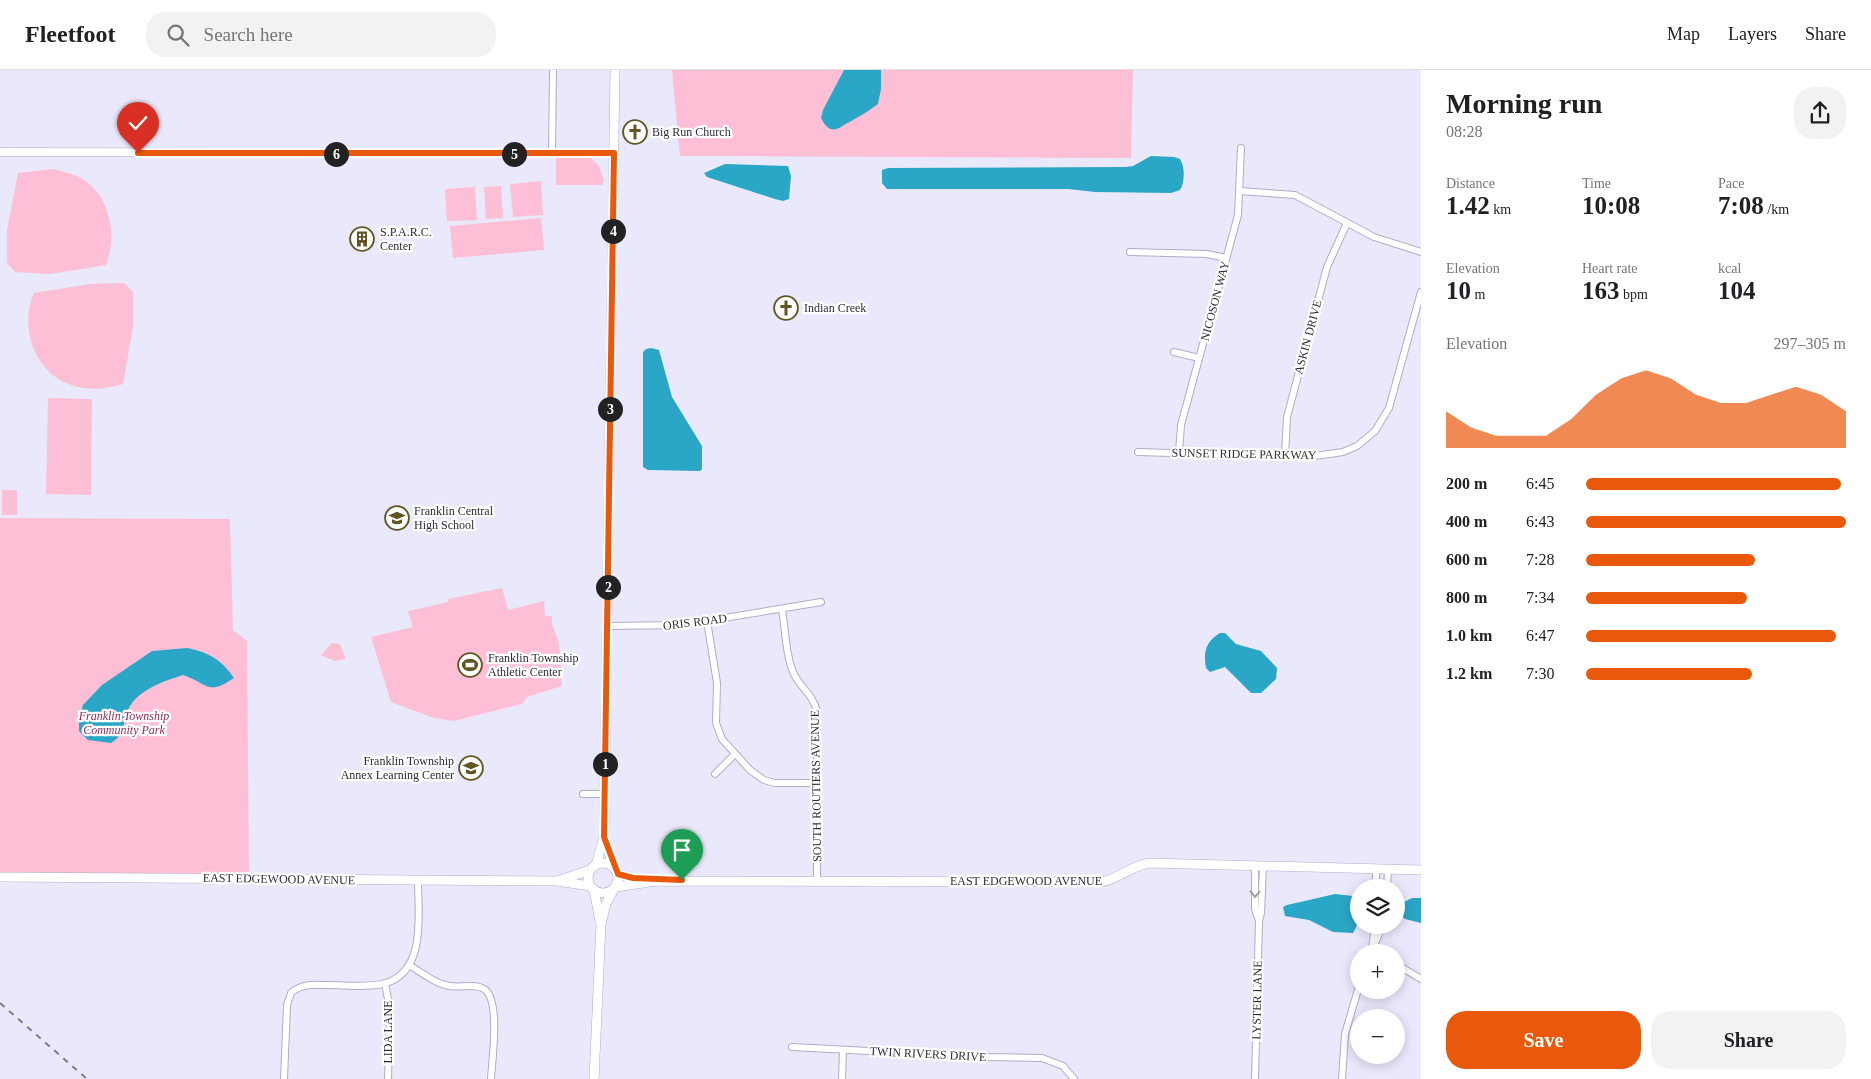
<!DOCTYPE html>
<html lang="en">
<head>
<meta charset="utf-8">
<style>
  body { margin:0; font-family:Georgia,serif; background:#f2f2f2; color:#202124; height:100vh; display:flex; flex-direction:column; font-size:19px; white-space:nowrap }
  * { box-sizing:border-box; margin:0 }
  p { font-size:16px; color:#757577 }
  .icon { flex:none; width:28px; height:28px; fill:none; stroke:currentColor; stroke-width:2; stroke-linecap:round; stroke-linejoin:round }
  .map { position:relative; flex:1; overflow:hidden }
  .side { display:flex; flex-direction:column; background:#fff; width:450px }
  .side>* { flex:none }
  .tools { position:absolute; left:1350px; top:809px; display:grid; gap:10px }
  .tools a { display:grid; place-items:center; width:55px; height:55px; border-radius:50%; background:#fff; box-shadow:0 2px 12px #0003; font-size:25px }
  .pin { position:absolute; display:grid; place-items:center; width:42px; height:42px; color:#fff; margin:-51px -21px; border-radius:50% 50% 50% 0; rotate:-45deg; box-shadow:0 0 5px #0007 }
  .pin .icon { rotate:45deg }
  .km { position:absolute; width:25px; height:25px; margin:-12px; border-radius:50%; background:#222; color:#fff; font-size:14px; line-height:25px; text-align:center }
  .round { display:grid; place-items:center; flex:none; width:52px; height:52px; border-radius:20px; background:#f2f2f2 }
  .headline { display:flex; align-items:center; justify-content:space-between; height:85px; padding:0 25px }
  h1 { font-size:28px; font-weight:700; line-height:38px }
  .stats { display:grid; grid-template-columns:repeat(3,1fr); gap:8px; height:85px; padding:5px 25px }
  .stats div { display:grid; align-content:center }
  .stats b { font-size:25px; font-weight:700 }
  .stats small { font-size:14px; font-weight:400 }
  .stats p { font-size:14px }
  .chart { height:140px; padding:10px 25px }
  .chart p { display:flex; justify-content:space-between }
  .chart svg { width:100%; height:90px; margin-top:5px; fill:#ea580c; opacity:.7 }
  .action { display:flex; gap:10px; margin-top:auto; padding:10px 25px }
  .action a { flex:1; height:58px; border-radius:20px; background:#ea580c; color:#fff; font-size:20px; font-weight:700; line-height:58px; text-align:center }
  .action a+a { background:#f2f2f2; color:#202124 }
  ul { padding:0 25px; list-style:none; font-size:16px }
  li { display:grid; grid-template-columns:80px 60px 1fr; align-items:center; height:38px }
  li i { height:12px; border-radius:6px; background:#ea580c }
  header { display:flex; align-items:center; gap:30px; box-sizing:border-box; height:70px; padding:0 25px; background:#fff; border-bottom:1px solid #e0e0e0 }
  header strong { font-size:24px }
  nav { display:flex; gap:28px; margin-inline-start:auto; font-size:18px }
  .search { width:350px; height:45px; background:#f2f2f2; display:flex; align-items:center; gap:12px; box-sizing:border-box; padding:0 18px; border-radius:20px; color:#757577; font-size:19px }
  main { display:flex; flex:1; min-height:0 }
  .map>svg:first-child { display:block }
  .green { fill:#fdbfd6 }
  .water { fill:#2aa7c6 }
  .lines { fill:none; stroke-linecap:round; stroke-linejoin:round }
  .minor-casing { stroke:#aeadca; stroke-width:8 }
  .tertiary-casing { stroke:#aeadca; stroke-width:9 }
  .secondary-casing { stroke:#aeadca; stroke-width:10 }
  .minor { stroke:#fff; stroke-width:6 }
  .tertiary { stroke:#fff; stroke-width:8 }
  .secondary { stroke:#fff; stroke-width:9 }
  .rail { stroke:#7c7b89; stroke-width:2; stroke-dasharray:6 6; stroke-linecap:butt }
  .oneway { stroke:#a0a0a5 }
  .route-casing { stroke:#fff; stroke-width:10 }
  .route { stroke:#ea580c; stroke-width:6 }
  .labels { text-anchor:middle; stroke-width:4.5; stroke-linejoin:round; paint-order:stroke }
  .poi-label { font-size:12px; fill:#2c2c37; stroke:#fff; text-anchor:start }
  .street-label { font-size:12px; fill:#2c2c37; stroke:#fff }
  .park-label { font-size:12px; font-style:italic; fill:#8e2a5a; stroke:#fff }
</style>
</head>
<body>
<header>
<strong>Fleetfoot</strong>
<div class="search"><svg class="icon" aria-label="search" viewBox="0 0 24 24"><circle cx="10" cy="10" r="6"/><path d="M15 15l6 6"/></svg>Search here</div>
<nav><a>Map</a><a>Layers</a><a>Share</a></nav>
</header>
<main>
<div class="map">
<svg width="1421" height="1009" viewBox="0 0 1421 1009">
  <rect width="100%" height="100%" fill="#eae9fc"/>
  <!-- green -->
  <g class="green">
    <path d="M672,0H1133L1131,88L680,86Z"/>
    <path d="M556,88H591L599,96L604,111L602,115H556Z"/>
    <path d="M54,99C61,101 70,103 77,106C110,121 118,165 106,195L50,204L15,202L7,193V160L18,103Z"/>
    <path d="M541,111L543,145L513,147L510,114Z"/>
    <path d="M501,116L503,148L486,149L484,117Z"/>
    <path d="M475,117L477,150L447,151L445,119Z"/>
    <path d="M541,148L544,180L453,188L450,156Z"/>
    <path d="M124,213L133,222V257L123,314C109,318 98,320 84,318C39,312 17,263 34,223L90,214Z"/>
    <path d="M48,328L92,329L91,425L46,424Z"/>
    <rect x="2" y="420" width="15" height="25"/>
    <path d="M0,448L230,449L233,560L247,571L249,808L0,802Z"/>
    <path d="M502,518L508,540L544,531L545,546H552V554L559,573L562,616L527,627L522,634L454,651L434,648L391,632L371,567L413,557L408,541L448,532V529Z"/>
    <path d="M332,573L340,574L346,589L335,591L321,585Z"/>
  </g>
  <!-- water -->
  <g class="water">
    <path d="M844,0H881V19L878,34C870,40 862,45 853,50C840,56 832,69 821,48L823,40Z"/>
    <path d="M1151,86L1174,87L1180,89C1185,97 1185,112 1180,120L1171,123L1095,122L1068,119H887L882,113V100L888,98L1126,97L1133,96Z"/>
    <path d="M725,94L788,96L791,106L789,129L783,131L775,129L707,107L704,103Z"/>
    <path d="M651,278L659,280L672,327L702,376V399L700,401L648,400L643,397V282L646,279Z"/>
    <path d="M1220,563H1225L1236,574L1261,581L1277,598L1276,609L1261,623H1251L1225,597L1210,602L1206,598C1203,582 1206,571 1220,563Z"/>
    <path d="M187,578C208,582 222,590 234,608C207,626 209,614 183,605C164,611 137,620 128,640C121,656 128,662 111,673L88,670L79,661V649L83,635L102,615L152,581Z"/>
    <path d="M1335,824L1353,826C1360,838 1361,851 1353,863L1333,862L1309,850L1285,846L1283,837L1287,835Z"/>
    <path d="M1412,828H1421V853L1405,849L1401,846L1402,833Z"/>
  </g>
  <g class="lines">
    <!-- minor casing -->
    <g class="minor-casing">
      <g id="minor">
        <path d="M552,83L553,0"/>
        <path d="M1239,121L1295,125L1374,167L1421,182"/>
        <path d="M1130,182L1207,184L1226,188"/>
        <path d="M1174,282L1199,288"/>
        <path d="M1138,382L1308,387L1343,382L1357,376L1375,361L1389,338L1421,222"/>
        <path d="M1179,383L1181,355L1238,145L1241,78"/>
        <path d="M1285,386L1287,347L1327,197L1347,153"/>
        <path d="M782,539C785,557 786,590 795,606C802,619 814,626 817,642V811"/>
        <path d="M707,551L717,613L716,653L722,669L750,700L764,710L775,713H817"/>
        <path d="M607,556L682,555L821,532"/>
        <path d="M715,704L735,684"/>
        <path d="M583,724H605"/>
        <path d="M1255,795V839L1259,851"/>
        <path d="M1376,818V799"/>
        <path d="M1387,818L1388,799"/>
        <path d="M1372,879L1375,855"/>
        <path d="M1371,882L1383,855"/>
        <path d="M1396,894L1421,909"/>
        <path d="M409,895C421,902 435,914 450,916C461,918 474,913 484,919C501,929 492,990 491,1009"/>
        <path d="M385,913L390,940L388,1009"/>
        <path d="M792,977L982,987L1042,988L1063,996L1074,1009"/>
        <path d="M284,1009L287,935L291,923C302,913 314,915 328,915C346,915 368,918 386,913C427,900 418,843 418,810"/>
        <path d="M842,1009L843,980"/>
        <path d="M1255,1009L1259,851L1261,843L1263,796"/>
        <path d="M1342,1009L1345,964L1359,916"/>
      </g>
    </g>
    <!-- tertiary casing -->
    <g class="tertiary-casing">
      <path id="tertiary" d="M0,82L614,83"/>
    </g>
    <!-- secondary casing -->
    <g class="secondary-casing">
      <g id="secondary">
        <path d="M604,768L614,797"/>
        <circle cx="603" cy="808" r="15"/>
        <path d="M596,795L604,767L615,0"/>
        <path d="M618,804L633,808L646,809"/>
        <path d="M0,807L557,811L590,816"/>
        <path d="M560,810L590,800"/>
        <path d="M616,817L656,811L1101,812C1119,809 1132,795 1150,793L1421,800"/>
        <path d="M594,820L600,851"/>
        <path d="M594,1009L601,854L606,834L614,819"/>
      </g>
    </g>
    <!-- minor -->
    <use href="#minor" class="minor"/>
    <!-- tertiary -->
    <use href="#tertiary" class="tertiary"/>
    <!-- secondary -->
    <use href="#secondary" class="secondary"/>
    <!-- rail -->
    <path class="rail" d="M0,933L87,1009"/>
  </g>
  <!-- one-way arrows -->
  <defs><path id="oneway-chevron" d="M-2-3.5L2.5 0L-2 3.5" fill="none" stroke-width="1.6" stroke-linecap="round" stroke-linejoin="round" transform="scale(1.25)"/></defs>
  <use class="oneway" href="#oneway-chevron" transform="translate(1255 824) rotate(91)"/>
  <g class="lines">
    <!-- route casing -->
    <g class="route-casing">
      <path id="route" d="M138,83H614L604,767L618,804L633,808L682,810"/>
    </g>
    <!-- route -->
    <use href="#route" class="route"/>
  </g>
  <!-- icons -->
  <defs>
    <g id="church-ring" transform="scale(1.25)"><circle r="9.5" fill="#fff" stroke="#615522" stroke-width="1.5"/><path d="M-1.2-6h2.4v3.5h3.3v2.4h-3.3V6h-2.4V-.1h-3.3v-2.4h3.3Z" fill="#615522"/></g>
    <g id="building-ring" transform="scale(1.25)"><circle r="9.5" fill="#fff" stroke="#615522" stroke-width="1.5"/><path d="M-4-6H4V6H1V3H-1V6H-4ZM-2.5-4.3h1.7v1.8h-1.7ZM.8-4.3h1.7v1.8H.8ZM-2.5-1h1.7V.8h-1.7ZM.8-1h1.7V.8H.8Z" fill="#615522"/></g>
    <g id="school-ring" transform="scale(1.25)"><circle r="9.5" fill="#fff" stroke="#615522" stroke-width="1.5"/><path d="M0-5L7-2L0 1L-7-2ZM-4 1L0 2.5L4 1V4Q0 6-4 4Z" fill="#615522"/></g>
    <g id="stadium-ring" transform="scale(1.25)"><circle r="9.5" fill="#fff" stroke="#615522" stroke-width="1.5"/><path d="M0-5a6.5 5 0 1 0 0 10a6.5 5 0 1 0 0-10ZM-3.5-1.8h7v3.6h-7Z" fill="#615522"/></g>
  </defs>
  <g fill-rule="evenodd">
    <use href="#church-ring" x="635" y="62"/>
    <use href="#building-ring" x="362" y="169"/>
    <use href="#church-ring" x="786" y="238"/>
    <use href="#school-ring" x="397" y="448"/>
    <use href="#stadium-ring" x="470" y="595"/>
    <use href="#school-ring" x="471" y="698"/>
  </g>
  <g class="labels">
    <!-- poi labels -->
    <g class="poi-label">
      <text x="652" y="66">Big Run Church</text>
      <text x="380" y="166">S.P.A.R.C.<tspan x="380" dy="14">Center</tspan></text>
      <text x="804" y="242">Indian Creek</text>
      <text x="414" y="445">Franklin Central<tspan x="414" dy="14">High School</tspan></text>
      <text x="488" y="592">Franklin Township<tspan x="488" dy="14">Athletic Center</tspan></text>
      <text x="454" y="695" text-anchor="end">Franklin Township<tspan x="454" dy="14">Annex Learning Center</tspan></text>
    </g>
    <!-- street labels -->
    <g class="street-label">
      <text transform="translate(1215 231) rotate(-75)" y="4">NICOSON WAY</text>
      <text transform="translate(1308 267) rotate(-75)" y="4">ASKIN DRIVE</text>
      <text transform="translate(1244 384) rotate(1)" y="4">SUNSET RIDGE PARKWAY</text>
      <text transform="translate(695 552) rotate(-7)" y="4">ORIS ROAD</text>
      <text transform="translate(816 716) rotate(-91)" y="4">SOUTH ROUTIERS AVENUE</text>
      <text transform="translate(279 809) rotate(1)" y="4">EAST EDGEWOOD AVENUE</text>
      <text x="1026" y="815">EAST EDGEWOOD AVENUE</text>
      <text transform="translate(1257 930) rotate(-89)" y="4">LYSTER LANE</text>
      <text transform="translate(388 962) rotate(-90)" y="4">LIDA LANE</text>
      <text transform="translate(928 984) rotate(3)" y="4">TWIN RIVERS DRIVE</text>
    </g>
    <!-- park labels -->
    <g class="park-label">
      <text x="124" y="650">Franklin Township<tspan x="124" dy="14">Community Park</tspan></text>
    </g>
  </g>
</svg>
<div class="tools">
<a><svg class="icon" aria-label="layers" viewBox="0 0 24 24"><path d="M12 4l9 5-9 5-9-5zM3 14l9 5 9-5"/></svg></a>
<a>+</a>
<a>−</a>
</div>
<div class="pin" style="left:682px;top:810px;background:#1e9e55"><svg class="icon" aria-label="arrive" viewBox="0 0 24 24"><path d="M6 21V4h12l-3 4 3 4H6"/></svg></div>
<div class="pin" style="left:138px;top:83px;background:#d93025"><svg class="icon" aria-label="check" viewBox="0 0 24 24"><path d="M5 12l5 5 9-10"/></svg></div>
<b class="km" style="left:605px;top:694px">1</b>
<b class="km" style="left:608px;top:517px">2</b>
<b class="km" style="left:610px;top:339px">3</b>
<b class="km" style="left:613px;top:161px">4</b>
<b class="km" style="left:514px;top:84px">5</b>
<b class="km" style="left:336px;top:84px">6</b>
</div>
<section class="side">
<div class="headline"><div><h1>Morning run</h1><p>08:28</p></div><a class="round"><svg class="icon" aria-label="share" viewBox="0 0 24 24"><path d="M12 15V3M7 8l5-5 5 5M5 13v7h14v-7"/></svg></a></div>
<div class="stats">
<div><p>Distance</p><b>1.42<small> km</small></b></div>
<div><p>Time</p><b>10:08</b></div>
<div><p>Pace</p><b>7:08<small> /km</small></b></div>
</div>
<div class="stats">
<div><p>Elevation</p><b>10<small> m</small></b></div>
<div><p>Heart rate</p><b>163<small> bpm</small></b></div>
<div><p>kcal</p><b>104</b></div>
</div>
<div class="chart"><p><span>Elevation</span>297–305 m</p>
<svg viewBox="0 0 160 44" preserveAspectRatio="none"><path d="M0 44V26L10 34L20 38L30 38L40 38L50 30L60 18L70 10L80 6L90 10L100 18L110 22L120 22L130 18L140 14L150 18L160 26V44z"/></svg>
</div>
<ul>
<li><b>200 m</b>6:45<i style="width:98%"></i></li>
<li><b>400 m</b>6:43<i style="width:100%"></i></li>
<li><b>600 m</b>7:28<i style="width:65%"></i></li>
<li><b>800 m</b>7:34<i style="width:62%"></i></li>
<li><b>1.0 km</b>6:47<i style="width:96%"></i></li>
<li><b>1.2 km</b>7:30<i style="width:64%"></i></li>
</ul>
<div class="action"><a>Save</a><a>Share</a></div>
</section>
</main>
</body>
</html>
